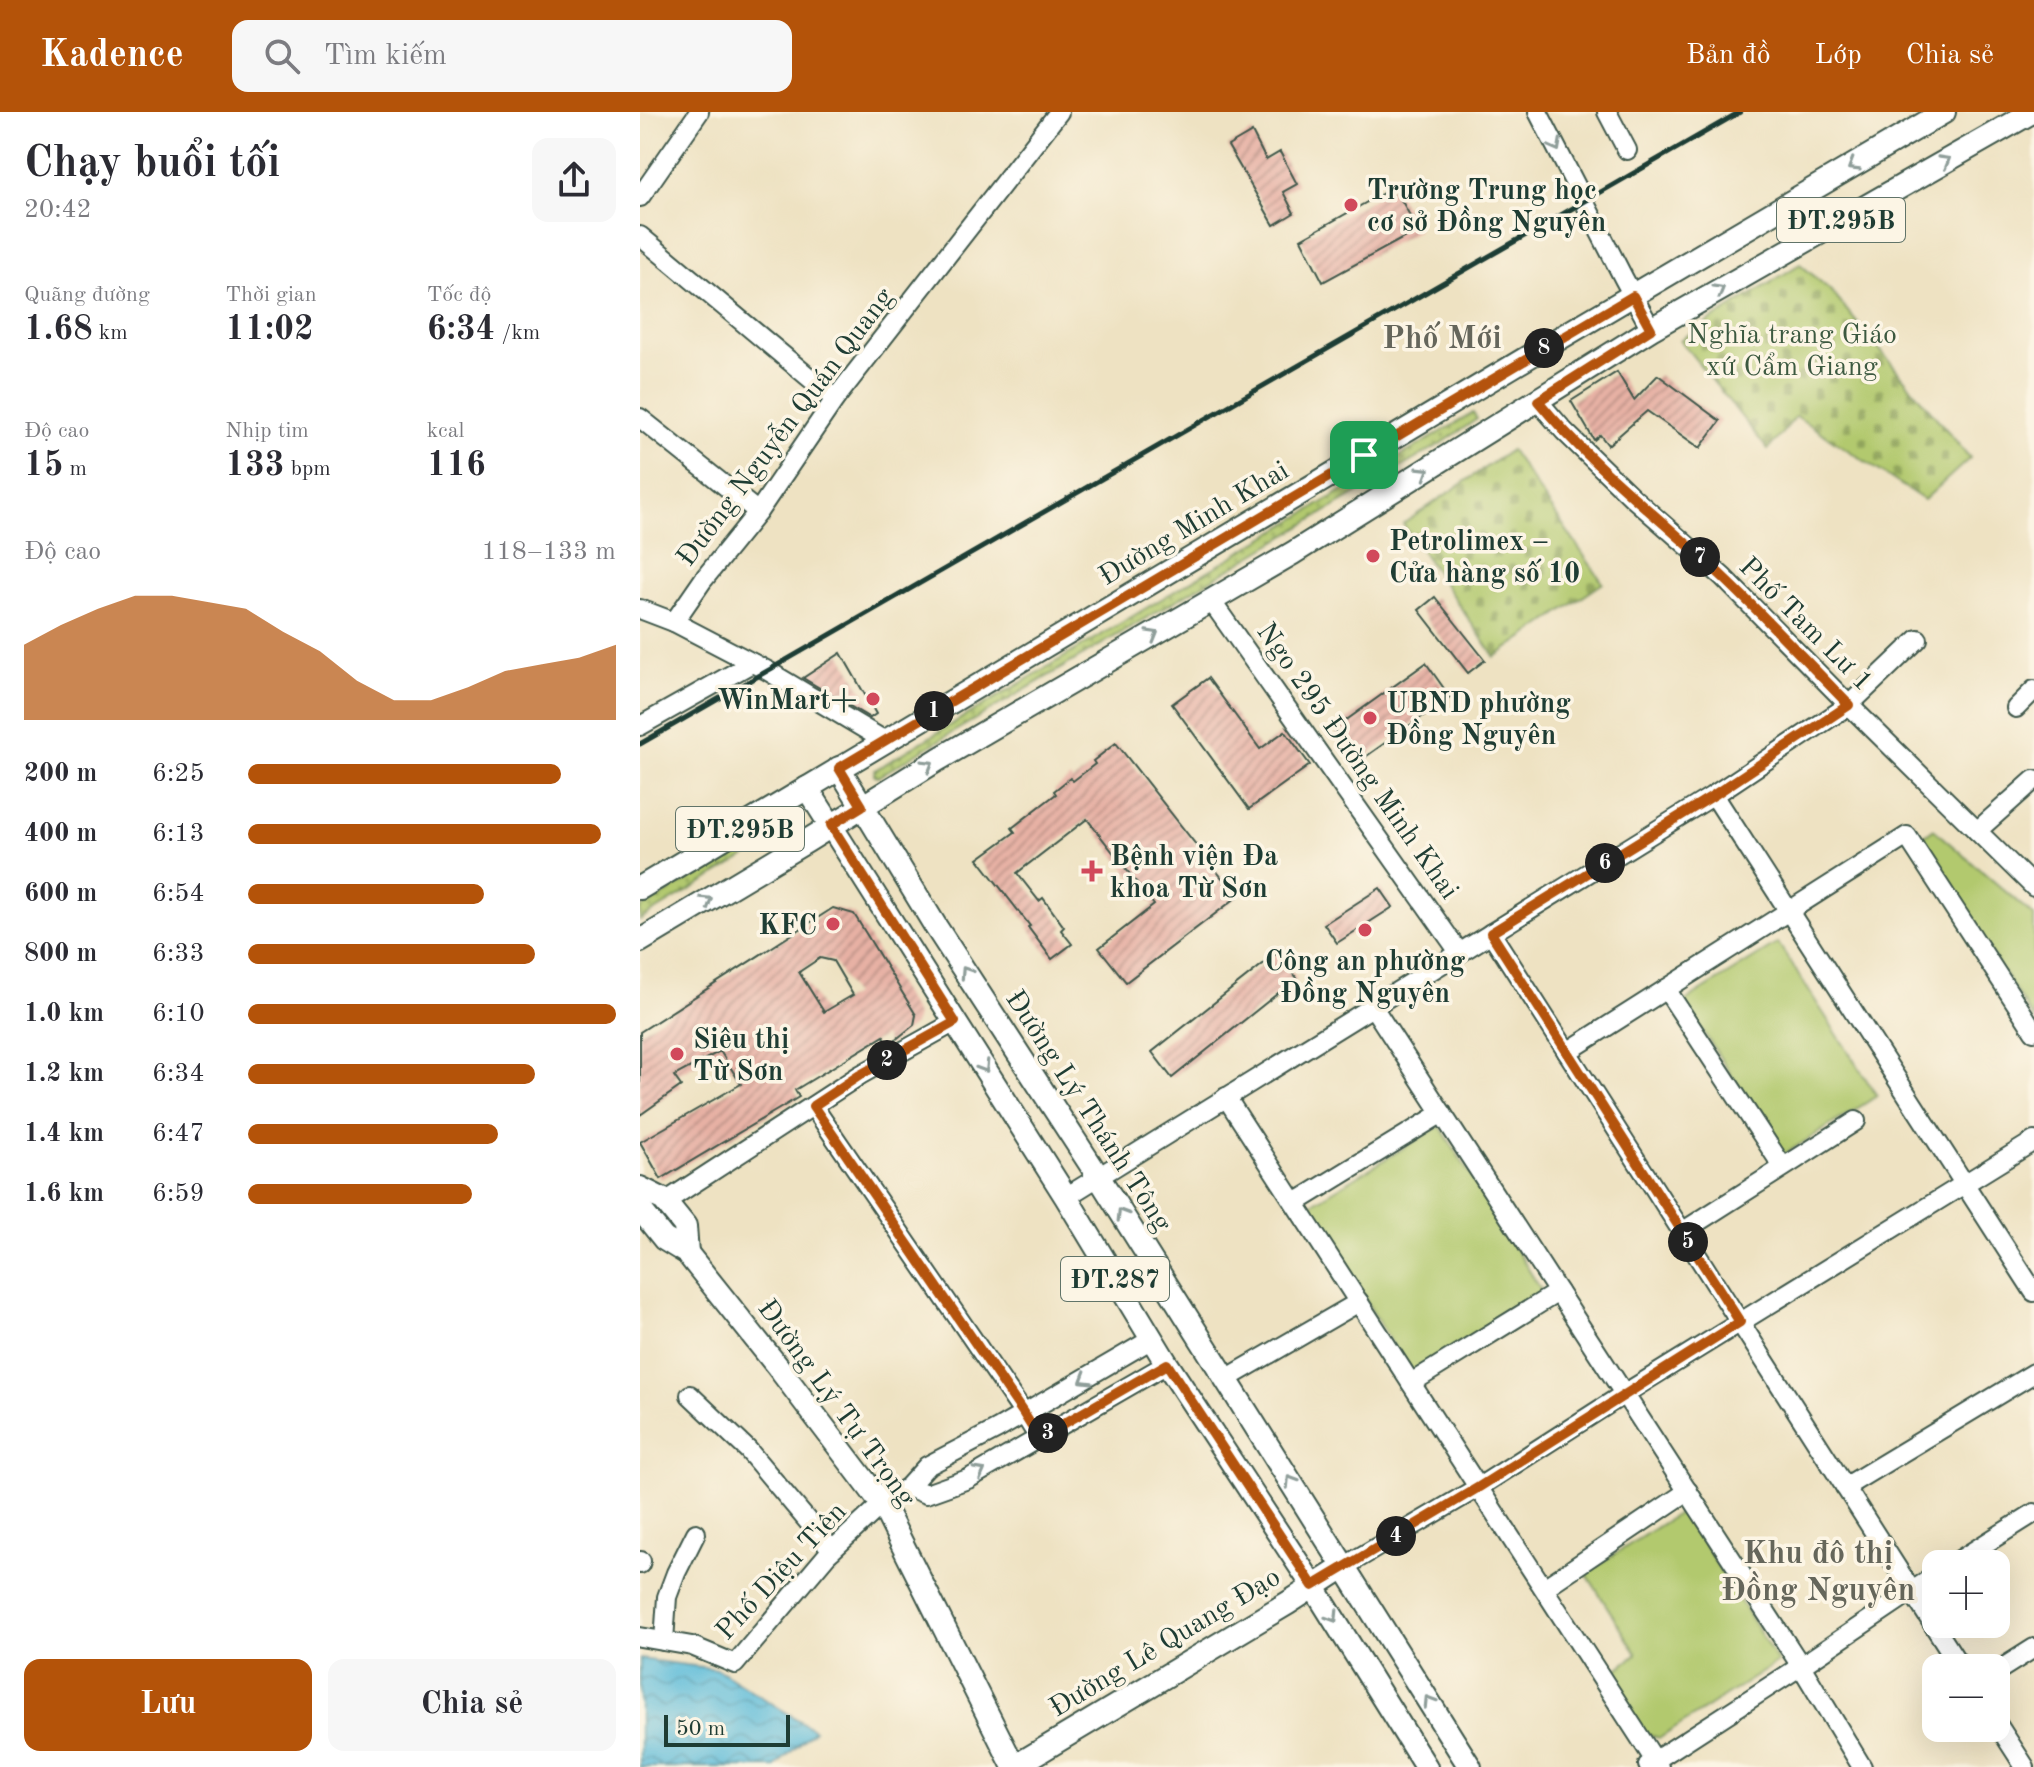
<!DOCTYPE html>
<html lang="vi">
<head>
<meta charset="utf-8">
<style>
  body { margin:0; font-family:"Old Standard TT",serif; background:#f7f7f7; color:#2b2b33; height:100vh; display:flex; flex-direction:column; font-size:30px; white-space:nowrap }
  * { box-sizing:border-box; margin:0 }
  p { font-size:26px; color:#7c7c81 }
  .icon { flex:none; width:44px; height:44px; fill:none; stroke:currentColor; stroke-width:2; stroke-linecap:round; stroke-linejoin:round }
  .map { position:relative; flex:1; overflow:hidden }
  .side { display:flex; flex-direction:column; background:#fff; width:640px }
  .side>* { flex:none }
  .buttons { position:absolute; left:1282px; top:1438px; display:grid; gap:16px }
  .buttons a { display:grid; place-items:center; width:88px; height:88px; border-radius:16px; background:#fff; box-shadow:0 8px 32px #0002; font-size:40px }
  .scale { position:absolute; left:24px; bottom:20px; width:126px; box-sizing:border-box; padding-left:8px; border:4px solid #1f3d34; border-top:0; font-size:22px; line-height:28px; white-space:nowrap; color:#1f3d34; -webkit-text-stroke:6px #fcf5e5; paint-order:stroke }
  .pin { position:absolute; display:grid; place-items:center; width:68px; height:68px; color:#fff; margin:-34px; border-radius:16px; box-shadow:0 4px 12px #0006 }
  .km { position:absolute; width:40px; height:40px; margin:-20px; border-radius:50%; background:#222; color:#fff; font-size:22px; line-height:40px; text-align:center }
  .round { display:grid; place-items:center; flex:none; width:84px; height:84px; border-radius:16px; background:#f7f7f7 }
  .overview { display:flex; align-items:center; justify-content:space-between; height:136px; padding:0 24px }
  h1 { font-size:44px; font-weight:600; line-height:60px }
  .stats { display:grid; grid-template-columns:repeat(3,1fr); gap:12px; height:136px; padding:8px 24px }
  .stats div { display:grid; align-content:center }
  .stats b { font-size:34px; font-weight:600 }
  .stats small { font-size:22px; font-weight:400 }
  .stats p { font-size:22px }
  .chart { height:224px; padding:16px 24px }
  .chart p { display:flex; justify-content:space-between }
  .chart svg { width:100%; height:144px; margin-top:8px; fill:#b45309; opacity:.7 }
  .cta { display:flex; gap:16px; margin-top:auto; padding:16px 24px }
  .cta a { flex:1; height:92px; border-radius:16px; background:#b45309; color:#fff; font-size:32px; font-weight:600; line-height:92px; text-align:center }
  .cta a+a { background:#f7f7f7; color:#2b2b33 }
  ul { padding:0 24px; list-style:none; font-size:26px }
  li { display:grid; grid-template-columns:128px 96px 1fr; align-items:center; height:60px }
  li i { height:20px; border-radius:10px; background:#b45309 }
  header { display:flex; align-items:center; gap:48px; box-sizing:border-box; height:112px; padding:0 40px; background:#b45309; color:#fff }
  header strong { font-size:38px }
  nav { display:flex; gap:44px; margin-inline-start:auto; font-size:28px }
  .search { width:560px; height:72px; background:#f7f7f7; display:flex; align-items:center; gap:20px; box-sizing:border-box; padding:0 28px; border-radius:16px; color:#7c7c81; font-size:30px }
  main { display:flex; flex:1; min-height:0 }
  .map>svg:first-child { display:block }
  .grass { fill:url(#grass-dots); stroke:#688351; stroke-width:2 }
  .cemetery { fill:url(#cemetery-stones); stroke:#688351; stroke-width:2 }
  .park { fill:#b2c96e; stroke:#688351; stroke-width:2 }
  .water { fill:url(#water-waves); stroke:#3d7c86; stroke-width:2 }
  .building { fill:url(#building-hatch); fill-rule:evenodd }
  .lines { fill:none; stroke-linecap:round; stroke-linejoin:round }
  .minor-casing { stroke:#3e5649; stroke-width:22 }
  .major-casing { stroke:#3e5649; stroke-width:26 }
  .minor { stroke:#fff; stroke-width:18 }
  .major { stroke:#fff; stroke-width:22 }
  .rail { stroke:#1f3d34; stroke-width:5 }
  .oneway { stroke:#8f9e9a }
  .route-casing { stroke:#fff; stroke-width:16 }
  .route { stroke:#b45309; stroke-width:10 }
  .poi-dot { fill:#d1495b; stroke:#fcf5e5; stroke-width:3 }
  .labels { text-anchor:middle; stroke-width:7; stroke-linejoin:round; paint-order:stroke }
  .shield { fill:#fcf5e5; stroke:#617469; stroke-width:2 }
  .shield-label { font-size:26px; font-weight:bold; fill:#1f3d34 }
  .poi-label { font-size:28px; font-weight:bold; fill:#1f3d34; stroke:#fcf5e5; text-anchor:start }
  .park-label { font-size:28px; fill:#3c5940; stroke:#fcf5e5 }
  .street-label { font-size:28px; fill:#1f3d34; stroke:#fcf5e5 }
  .quarter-label { font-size:32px; font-weight:bold; fill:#65665b; stroke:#fcf5e5 }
</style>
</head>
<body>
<header>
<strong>Kadence</strong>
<div class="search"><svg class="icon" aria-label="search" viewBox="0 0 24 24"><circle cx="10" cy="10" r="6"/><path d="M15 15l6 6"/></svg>Tìm kiếm</div>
<nav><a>Bản đồ</a><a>Lớp</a><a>Chia sẻ</a></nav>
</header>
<main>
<section class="side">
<div class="overview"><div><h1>Chạy buổi tối</h1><p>20:42</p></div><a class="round"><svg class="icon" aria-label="share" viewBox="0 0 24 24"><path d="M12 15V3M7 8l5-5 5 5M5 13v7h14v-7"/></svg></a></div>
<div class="stats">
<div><p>Quãng đường</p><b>1.68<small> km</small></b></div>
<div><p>Thời gian</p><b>11:02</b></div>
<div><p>Tốc độ</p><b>6:34<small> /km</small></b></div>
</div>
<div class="stats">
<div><p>Độ cao</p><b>15<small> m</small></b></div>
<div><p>Nhịp tim</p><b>133<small> bpm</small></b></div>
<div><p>kcal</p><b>116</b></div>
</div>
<div class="chart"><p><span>Độ cao</span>118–133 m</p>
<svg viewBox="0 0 160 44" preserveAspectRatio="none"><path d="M0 44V21L10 15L20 10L30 6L40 6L50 8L60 10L70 17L80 23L90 32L100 38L110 38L120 34L130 29L140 27L150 25L160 21V44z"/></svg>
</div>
<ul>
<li><b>200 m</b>6:25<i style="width:85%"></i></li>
<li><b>400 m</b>6:13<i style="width:96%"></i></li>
<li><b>600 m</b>6:54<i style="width:64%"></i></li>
<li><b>800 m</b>6:33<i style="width:78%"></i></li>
<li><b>1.0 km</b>6:10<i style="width:100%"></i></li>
<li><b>1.2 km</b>6:34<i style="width:78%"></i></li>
<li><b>1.4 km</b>6:47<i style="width:68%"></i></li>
<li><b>1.6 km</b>6:59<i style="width:61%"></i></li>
</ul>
<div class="cta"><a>Lưu</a><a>Chia sẻ</a></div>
</section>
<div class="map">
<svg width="1394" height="1655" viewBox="0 0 1394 1655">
  <defs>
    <pattern id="grass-dots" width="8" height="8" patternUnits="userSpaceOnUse" patternTransform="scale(2)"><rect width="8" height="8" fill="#b2c96e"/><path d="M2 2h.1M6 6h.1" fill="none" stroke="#90a45b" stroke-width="1.8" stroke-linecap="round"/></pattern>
    <pattern id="cemetery-stones" width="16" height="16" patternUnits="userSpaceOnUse" patternTransform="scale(2)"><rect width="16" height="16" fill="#b2c96e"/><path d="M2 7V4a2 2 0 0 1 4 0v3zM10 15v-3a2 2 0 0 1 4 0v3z" fill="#90a45b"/></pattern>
    <pattern id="water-waves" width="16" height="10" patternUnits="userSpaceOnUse" patternTransform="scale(2)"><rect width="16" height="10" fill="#5bbbd9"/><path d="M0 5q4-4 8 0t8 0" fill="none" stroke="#4b99b1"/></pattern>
    <pattern id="building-hatch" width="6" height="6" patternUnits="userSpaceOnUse" patternTransform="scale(2)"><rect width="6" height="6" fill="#e7b1a4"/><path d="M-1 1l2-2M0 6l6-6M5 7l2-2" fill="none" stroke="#bb9186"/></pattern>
  </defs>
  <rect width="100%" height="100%" fill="#fcf5e5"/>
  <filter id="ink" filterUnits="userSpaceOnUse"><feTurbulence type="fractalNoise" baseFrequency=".0125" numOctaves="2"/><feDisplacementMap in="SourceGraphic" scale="16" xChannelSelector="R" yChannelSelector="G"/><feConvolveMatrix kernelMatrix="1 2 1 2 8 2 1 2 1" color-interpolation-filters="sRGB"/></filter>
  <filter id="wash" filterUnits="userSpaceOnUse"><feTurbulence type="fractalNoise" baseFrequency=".006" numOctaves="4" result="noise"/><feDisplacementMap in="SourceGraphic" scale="32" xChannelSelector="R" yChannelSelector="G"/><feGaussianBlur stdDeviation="1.8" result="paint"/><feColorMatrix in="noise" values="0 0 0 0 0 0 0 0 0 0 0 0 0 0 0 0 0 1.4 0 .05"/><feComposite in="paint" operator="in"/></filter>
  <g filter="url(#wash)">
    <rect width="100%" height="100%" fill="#eee2c2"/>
    <!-- grass -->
    <g class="grass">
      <path d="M833,301L837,307L804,330L244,661L238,665L234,662L235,658Z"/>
      <path d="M148,710L152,712L150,718L0,808V797L142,712Z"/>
    </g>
    <!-- cemetery -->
    <g class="cemetery">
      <path d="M1160,152L1190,178L1330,346L1284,388L1156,304L1128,338L1040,228Z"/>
      <path d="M871,338L963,471L855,545L763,412Z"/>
    </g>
    <!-- park -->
    <g class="park">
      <path d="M1293,717L1394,804V908L1278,728Z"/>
      <path d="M1138,831L1237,984L1143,1043L1044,890Z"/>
      <path d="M800,1014L903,1181L770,1261L668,1094Z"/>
      <path d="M1043,1398L1138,1550L1020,1626L1004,1622L966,1566L997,1542L946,1461Z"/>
    </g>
    <!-- water -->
    <path class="water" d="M0,1547L77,1557L174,1618L135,1655H0Z"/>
    <g id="blocks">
      <!-- building -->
      <g class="building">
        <path d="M612,20L626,48L640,40L657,72L643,80L654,101L634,113L588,34Z"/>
        <path d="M754,75L778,118L683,170L661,127Z"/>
        <path d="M977,260L994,288L1018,263L1080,309L1060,336L1007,299L968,333L960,323L954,328L931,289Z"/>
        <path d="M795,485L845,548L828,561L779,498Z"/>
        <path d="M201,541L236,602L230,606L163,566Z"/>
        <path d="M786,551L810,585L718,650L694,617Z"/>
        <path d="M568,566L620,637L645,619L670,653L609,697L532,592Z"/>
        <path d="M476,631L597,785L486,870L459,836L514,793L447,707L377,761L399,789L403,786L424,815L421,818L432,832L412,847L388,815L390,814L338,747L375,720L372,716L416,682L414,679L430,666L433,669L455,652L453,649Z"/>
        <path d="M740,776L753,795L697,831L684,812Z"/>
        <path d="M193,796L214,802L276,903L274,913L249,933L244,924L155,978L159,985L21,1067L0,1030L101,972L80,939L34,964L41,974L0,1003V920ZM180,846L193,849L213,883L184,900L159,860Z"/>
        <path d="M637,841L657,866L532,966L512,940Z"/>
      </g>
    </g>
  </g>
  <g filter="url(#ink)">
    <use href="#blocks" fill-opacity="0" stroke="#3e5649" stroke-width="2"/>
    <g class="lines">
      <!-- minor casing -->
      <g class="minor-casing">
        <g id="minor">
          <path d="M898,0L984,167L1011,217"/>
          <path d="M967,0L987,38"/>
          <path d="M0,85L59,0"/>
          <path d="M0,124L195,287"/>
          <path d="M898,289L924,319L993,386L1083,465L1209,593L1394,775"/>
          <path d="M0,306L118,400"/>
          <path d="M572,490L819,840"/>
          <path d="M0,497L34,510"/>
          <path d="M1376,596L1394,578"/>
          <path d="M0,614L112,551"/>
          <path d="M245,629L128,559L34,510L63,468L118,400L195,287L419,0"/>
          <path d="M1074,683L1394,1180"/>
          <path d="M1337,719L1394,668"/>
          <path d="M851,821L1321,1556"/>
          <path d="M1026,877L1143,1055"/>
          <path d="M733,895L1161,1554L1222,1655"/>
          <path d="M927,940L1267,724L1394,919"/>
          <path d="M586,985L1019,1655"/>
          <path d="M173,994L384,1302L399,1326"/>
          <path d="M426,1085L1074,683L1209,593L1278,527"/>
          <path d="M25,1090L220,963L315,910"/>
          <path d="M655,1091L802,1001"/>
          <path d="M1042,1120L1216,1009"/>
          <path d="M586,1267L719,1190"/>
          <path d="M771,1271L918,1180"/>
          <path d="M50,1283L108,1338L192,1438"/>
          <path d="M268,1375L286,1382L328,1367L527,1252"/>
          <path d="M1205,1375L1394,1261"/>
          <path d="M0,1452L1,1449"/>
          <path d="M1313,1452L1394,1401"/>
          <path d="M705,1454L839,1375L984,1282L1394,1029"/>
          <path d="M904,1476L1048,1379"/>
          <path d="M0,1525L52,1534L95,1552L187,1443L242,1392L268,1375L287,1354L358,1317L512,1227"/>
          <path d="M24,1529L27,1485L36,1461L56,1421"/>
          <path d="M1356,1560L1394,1536"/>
          <path d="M1356,1610L1385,1655"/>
          <path d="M1008,1653L1161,1554L1296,1463"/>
        </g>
      </g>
      <!-- major casing -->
      <g class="major-casing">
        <g id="major">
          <path d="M199,656L296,815L458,1064L830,1655"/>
          <path d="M167,676L426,1085L527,1252L673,1474L786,1655"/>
          <path d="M0,776L915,229L1304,0"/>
          <path d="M0,829L167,729L299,647L653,441L1011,217L1392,0"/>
          <path d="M0,1076L24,1088L45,1114L47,1141"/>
          <path d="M0,1097L24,1127L47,1141L138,1255L242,1392L374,1655"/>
          <path d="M374,1655L648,1491L705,1454"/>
        </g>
      </g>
      <!-- minor -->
      <use href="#minor" class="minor"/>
      <!-- major -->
      <use href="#major" class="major"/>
      <!-- rail -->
      <path class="rail" d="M0,632L1100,0"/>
    </g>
    <!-- one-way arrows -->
    <defs><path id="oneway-chevron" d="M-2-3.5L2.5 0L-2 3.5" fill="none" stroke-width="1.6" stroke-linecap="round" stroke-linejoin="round" transform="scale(2)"/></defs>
    <g class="oneway">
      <use href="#oneway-chevron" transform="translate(916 34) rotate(62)"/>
      <use href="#oneway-chevron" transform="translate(1305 49) rotate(-30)"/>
      <use href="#oneway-chevron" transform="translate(1213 54) rotate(149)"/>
      <use href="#oneway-chevron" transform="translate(1079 178) rotate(-30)"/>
      <use href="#oneway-chevron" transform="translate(784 360) rotate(-32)"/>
      <use href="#oneway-chevron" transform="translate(513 523) rotate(-30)"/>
      <use href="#oneway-chevron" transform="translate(288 653) rotate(-31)"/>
      <use href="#oneway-chevron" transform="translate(67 789) rotate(-32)"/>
      <use href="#oneway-chevron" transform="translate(326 860) rotate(-123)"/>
      <use href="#oneway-chevron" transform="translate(344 955) rotate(58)"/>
      <use href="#oneway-chevron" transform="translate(482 1102) rotate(-122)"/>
      <use href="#oneway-chevron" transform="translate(445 1267) rotate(149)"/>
      <use href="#oneway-chevron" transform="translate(340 1360) rotate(-29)"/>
      <use href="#oneway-chevron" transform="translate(651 1369) rotate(-122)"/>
      <use href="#oneway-chevron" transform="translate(693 1505) rotate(58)"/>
      <use href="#oneway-chevron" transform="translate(789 1589) rotate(-122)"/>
    </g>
  </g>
  <g class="lines" filter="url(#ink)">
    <!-- route casing -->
    <g class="route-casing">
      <path id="route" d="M993,184L1011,217L898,289C953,356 1022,407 1084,466C1127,507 1167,550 1209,593L1074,683L851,821L1100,1210L839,1375L673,1474L527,1252L399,1326L384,1302L173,994L220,963L315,910L191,713L222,694L199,656Z"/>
    </g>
    <!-- route -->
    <use href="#route" class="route"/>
  </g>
  <!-- markers -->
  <g class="poi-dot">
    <circle cx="711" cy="93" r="8"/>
    <circle cx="733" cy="444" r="8"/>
    <circle cx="233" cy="587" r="8"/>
    <circle cx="730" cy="606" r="8"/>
    <path d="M448 747h8v8h8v8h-8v8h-8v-8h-8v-8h8z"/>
    <circle cx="193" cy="812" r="8"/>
    <circle cx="725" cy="818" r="8"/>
    <circle cx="37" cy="942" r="8"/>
  </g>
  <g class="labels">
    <!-- shield labels -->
    <g class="shield">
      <rect x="1137" y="86" width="128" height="44" rx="6"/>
      <rect x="36" y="695" width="128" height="44" rx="6"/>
      <rect x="421" y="1145" width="108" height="44" rx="6"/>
    </g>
    <g class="shield-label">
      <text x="1201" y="117">ĐT.295B</text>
      <text x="100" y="726">ĐT.295B</text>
      <text x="475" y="1176">ĐT.287</text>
    </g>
    <!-- poi labels -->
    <g class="poi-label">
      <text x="727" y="87">Trường Trung học<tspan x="727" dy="32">cơ sở Đồng Nguyên</tspan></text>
      <text x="749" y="438">Petrolimex –<tspan x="749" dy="32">Cửa hàng số 10</tspan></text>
      <text x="217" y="597" text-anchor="end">WinMart+</text>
      <text x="746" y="600">UBND phường<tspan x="746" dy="32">Đồng Nguyên</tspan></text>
      <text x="470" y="753">Bệnh viện Đa<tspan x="470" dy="32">khoa Từ Sơn</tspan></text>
      <text x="177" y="822" text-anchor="end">KFC</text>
      <text x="725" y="858" text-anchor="middle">Công an phường<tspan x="725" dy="32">Đồng Nguyên</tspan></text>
      <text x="53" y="936">Siêu thị<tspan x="53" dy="32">Từ Sơn</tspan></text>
    </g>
    <!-- park labels -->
    <g class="park-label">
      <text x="1152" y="231">Nghĩa trang Giáo<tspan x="1152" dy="32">xứ Cẩm Giang</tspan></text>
    </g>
    <!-- street labels -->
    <g class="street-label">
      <text transform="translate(144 314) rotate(-53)" y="10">Đường Nguyễn Quán Quang</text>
      <text transform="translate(553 410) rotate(-31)" y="10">Đường Minh Khai</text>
      <text transform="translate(1167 511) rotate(45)" y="10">Phố Tam Lư 1</text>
      <text transform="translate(719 648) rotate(55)" y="10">Ngo 295 Đường Minh Khai</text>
      <text transform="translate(450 998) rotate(57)" y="10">Đường Lý Thánh Tông</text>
      <text transform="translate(198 1290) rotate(54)" y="10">Đường Lý Tự Trọng</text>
      <text transform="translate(140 1458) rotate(-47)" y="10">Phố Diệu Tiên</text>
      <text transform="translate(524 1529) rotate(-31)" y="10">Đường Lê Quang Đạo</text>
    </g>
    <!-- quarter labels -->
    <g class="quarter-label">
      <text x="802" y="236">Phố Mới</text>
      <text x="1178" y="1451">Khu đô thị<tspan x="1178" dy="37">Đồng Nguyên</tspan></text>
    </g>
  </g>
</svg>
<div class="buttons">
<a>+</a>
<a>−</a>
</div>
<div class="scale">50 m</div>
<div class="pin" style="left:724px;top:343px;background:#1e9e55"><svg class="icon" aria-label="arrive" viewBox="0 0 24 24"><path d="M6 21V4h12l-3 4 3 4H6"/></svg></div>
<b class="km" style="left:294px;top:599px">1</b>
<b class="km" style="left:247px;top:948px">2</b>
<b class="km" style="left:408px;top:1321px">3</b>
<b class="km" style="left:756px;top:1424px">4</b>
<b class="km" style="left:1048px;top:1130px">5</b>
<b class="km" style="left:965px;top:751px">6</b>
<b class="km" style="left:1060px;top:445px">7</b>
<b class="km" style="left:904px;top:236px">8</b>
</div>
</main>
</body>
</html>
